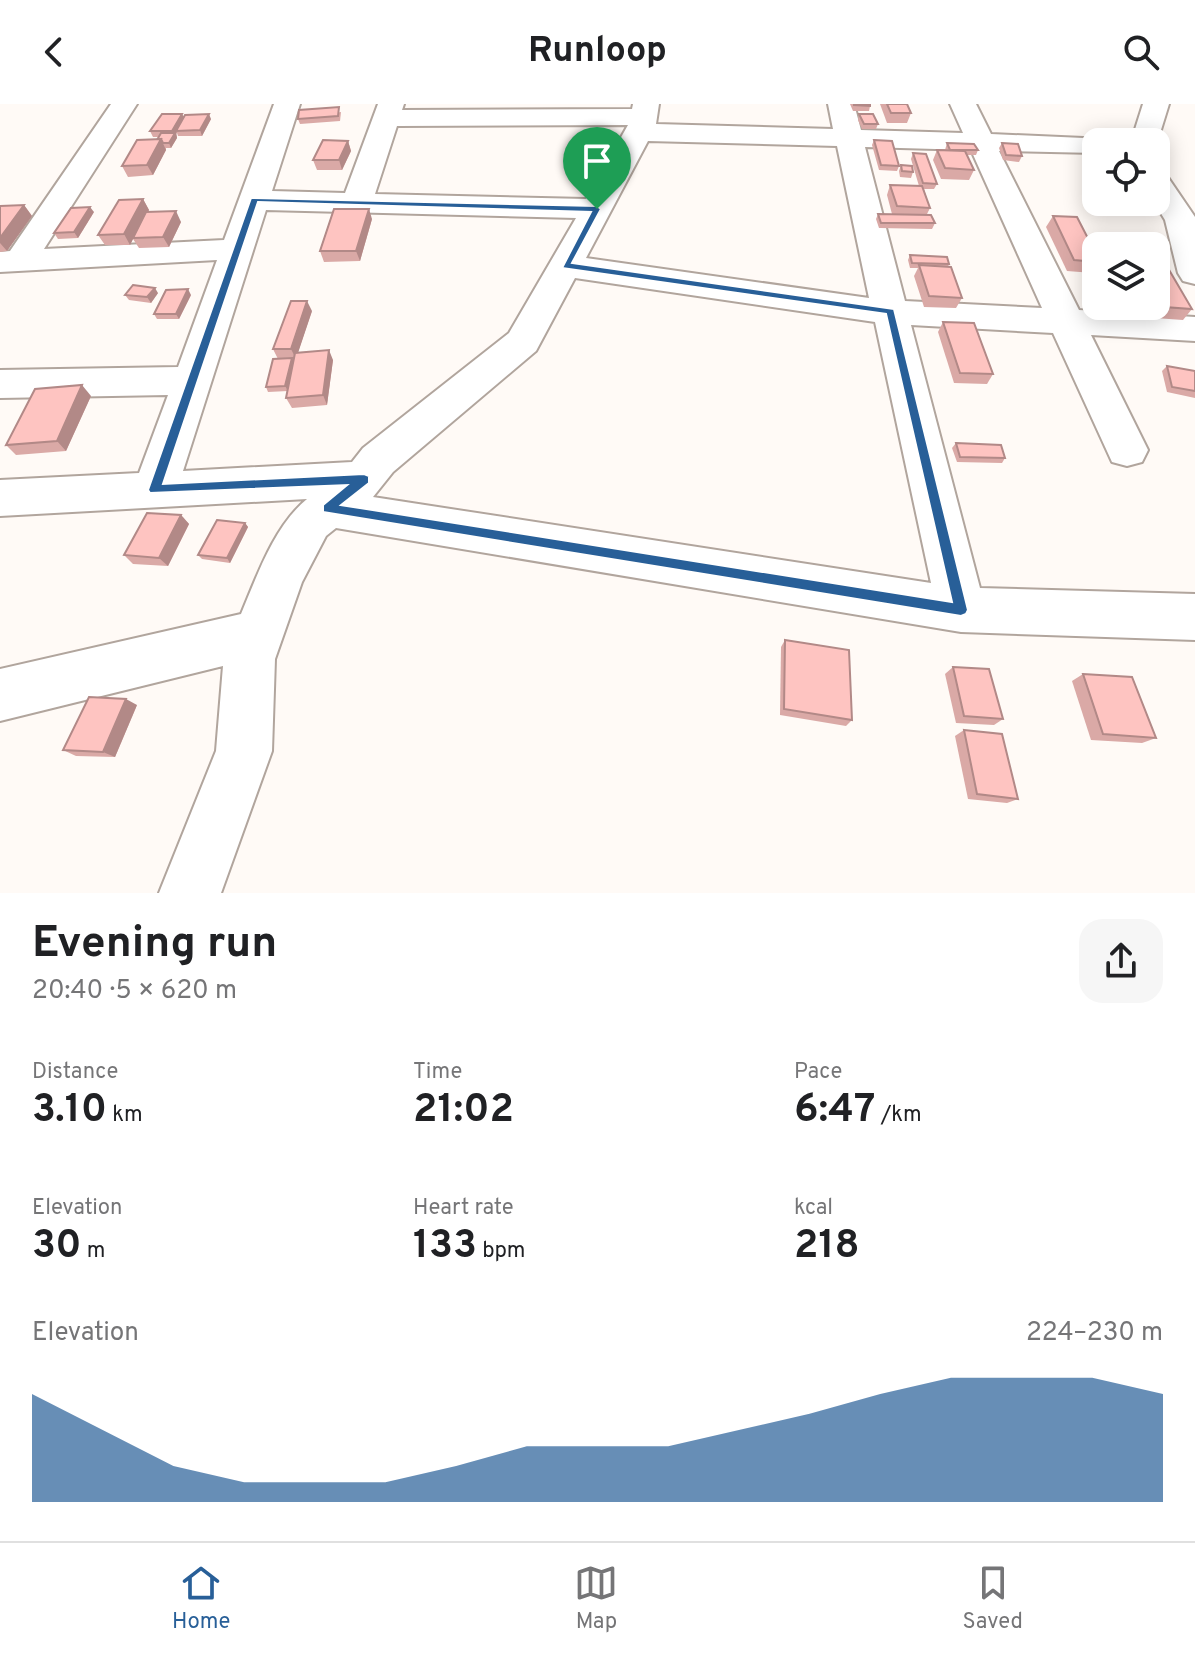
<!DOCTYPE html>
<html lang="en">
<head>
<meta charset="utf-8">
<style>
  body { margin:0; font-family:Overpass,sans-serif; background:#f6f6f6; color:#202124; height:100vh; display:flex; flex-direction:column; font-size:30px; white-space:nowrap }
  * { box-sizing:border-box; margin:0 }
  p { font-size:26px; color:#757577 }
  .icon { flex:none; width:44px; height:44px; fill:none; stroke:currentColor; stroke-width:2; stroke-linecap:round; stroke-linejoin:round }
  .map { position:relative; height:789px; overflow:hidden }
  .sheet { display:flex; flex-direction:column; background:#fff; flex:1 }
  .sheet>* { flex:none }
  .tools { position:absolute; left:1082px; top:24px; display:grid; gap:16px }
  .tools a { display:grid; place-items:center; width:88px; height:88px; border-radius:16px; background:#fff; box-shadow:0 4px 20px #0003; font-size:40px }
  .pin { position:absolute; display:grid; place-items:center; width:68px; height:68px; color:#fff; margin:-82px -34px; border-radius:50% 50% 50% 0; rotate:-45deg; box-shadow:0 0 8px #0007 }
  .pin .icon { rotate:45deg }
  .round { display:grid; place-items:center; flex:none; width:84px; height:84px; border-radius:24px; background:#f6f6f6 }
  .summary { display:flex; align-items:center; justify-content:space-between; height:136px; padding:0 32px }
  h1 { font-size:44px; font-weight:700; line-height:60px }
  .figures { display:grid; grid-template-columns:repeat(3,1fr); gap:12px; height:136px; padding:8px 32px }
  .figures div { display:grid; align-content:center }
  .figures b { font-size:40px; font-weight:700 }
  .figures small { font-size:22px; font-weight:400 }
  .figures p { font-size:22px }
  .chart { height:224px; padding:16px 32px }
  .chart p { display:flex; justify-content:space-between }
  .chart svg { width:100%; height:144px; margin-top:8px; fill:#285f98; opacity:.7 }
  header { display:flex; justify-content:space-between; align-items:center; height:104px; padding:0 32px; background:#fff; font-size:36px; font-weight:700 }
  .menu { display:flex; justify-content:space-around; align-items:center; height:112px; border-top:2px solid #e0e0e0; background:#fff; font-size:22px; color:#757577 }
  .menu a { display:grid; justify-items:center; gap:4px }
  .menu .on { color:#285f98 }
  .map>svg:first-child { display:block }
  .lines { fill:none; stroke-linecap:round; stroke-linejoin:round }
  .minor-casing { stroke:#b1a59d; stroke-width:4 }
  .minor { fill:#fff; fill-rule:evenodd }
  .wall { fill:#daa9a6 }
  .shaded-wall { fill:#b28987 }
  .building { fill:#fec4c1; stroke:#b28987; stroke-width:2 }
  .route { fill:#285f98; stroke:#fff; stroke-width:2; fill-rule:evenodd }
</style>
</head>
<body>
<header><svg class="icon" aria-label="back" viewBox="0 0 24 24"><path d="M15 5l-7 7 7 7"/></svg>Runloop<svg class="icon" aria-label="search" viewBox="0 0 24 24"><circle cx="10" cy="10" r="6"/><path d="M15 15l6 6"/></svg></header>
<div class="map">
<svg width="1195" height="789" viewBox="0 0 1195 789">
  <rect width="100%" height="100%" fill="#fffaf6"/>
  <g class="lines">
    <!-- minor casing -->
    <g class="minor-casing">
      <g id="minor">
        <path d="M111,0H137L44,145L224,136L274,0H300L272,87L345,89L378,0H404L402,6L632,5L633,0H659L656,20L833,25L828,0H854L861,26L963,29L950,0H976L991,30L1106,35L1108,38H1096V49L999,47L1079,206L1195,213V237L1091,231L1148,346L1142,358L1127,362L1112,358L1053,229L911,221L980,484L1195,490V536L961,528L336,424L326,432L302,478L275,555L272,647L221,789H159L216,647L223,562L0,617V565L241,510C257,472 274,422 307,395L0,412V376L139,369L168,291L0,294V266L178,263L217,156L0,168V148L10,147ZM628,21L586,95L375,90L397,22ZM648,37L837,42L869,194L586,154ZM865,43L971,46L1042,204L905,197ZM266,106L576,114L509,229L363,344L352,358L183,367ZM575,174L875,218L931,479L373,393L393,368L536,247Z"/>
        <path d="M1143,0H1169L1156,42V38H1131Z"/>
        <path d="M1156,69L1167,72L1195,113V180L1183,177L1178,169L1165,116L1154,98Z"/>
      </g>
    </g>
    <!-- minor -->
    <use href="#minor" class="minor"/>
  </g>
  <!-- wall -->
  <g class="wall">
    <path d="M850,0H870V2L869,7H853Z"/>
    <path d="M880,0H907L911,9L907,19H887Z"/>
    <path d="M341,8L340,17L300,20L298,15Z"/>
    <path d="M859,10L878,20L876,25H862L858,16Z"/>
    <path d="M184,13L211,15L202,32H178L177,29L176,30L177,34L171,44H166V46L153,71L128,73L122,62L157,36L159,33H153L150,27Z"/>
    <path d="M874,36L899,62L897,67L879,66L872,41Z"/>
    <path d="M348,37L351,47L342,66H317L313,56Z"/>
    <path d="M947,39L978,46L976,51H967L974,66L969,76L941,75L933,56L937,46H945Z"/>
    <path d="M1002,39L1022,52L1019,58L1003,56L999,44Z"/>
    <path d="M913,49L937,80L934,85H924L930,104L927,110L935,119L932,125L879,124L876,115L878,110H892L887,91L890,81L919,82L911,55Z"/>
    <path d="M901,61L913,68L911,74L900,73L899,67Z"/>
    <path d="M143,95L149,106L148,108L181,118L169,143L139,144L133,135L130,141H105L98,131Z"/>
    <path d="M24,101L32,112L7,147L0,148V102Z"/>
    <path d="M94,108L78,134L58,135L54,129Z"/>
    <path d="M1053,112L1096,150V164L1093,169L1067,167L1046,123Z"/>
    <path d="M372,115L360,157L324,158L320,147Z"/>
    <path d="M910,151L949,160L948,163L962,194L956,204L924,203L914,172L918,164H910L908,156Z"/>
    <path d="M1156,158L1192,205L1183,216L1155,214L1149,202H1156Z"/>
    <path d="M158,189L151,199L129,196L125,191Z"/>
    <path d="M191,191L179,215H157L154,210Z"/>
    <path d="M1117,202H1145L1146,204L1142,209H1121Z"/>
    <path d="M312,207L298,248L333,256L327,301L292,304L286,294L288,287L268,288L266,283L278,255L273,245Z"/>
    <path d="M943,218L993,270L987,280L954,279L938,228Z"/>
    <path d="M1167,262L1195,267V294L1167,288L1162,267Z"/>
    <path d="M91,292L66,347L16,351L6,341Z"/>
    <path d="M956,339L1005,354L1002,359L957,358L952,344Z"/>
    <path d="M181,411L189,420L168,462L133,460L124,451Z"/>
    <path d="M245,419L248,423L230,459L202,455L198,451Z"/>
    <path d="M785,536L852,616L846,622L780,611L781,543Z"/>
    <path d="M953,563L1003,615L994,621L956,619L945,570Z"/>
    <path d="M1083,570L1156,634L1142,639L1091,636L1072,577Z"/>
    <path d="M137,601L115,653L76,652L63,646Z"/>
    <path d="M964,626L1018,695L1007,699L968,695L955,632Z"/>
  </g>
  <!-- shaded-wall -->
  <g class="shaded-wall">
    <path d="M182,10L185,15L176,27L177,34L171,44L169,39L174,30L172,27Z"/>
    <path d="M209,10L211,15L202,32L200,26Z"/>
    <path d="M161,35L166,46L153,71L147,61Z"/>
    <path d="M348,37L351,47L342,66L339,56Z"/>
    <path d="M143,95L149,106L134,134H133V135L130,141L124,130Z"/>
    <path d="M24,101L32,112L7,147L0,139V134Z"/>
    <path d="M90,103L94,108L78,134L74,128Z"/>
    <path d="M369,105L372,115L360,157L356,147Z"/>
    <path d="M176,107L181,118L169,143L163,133Z"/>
    <path d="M155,184L158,189L151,199L147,193Z"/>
    <path d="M188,185L191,191L179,215L176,210Z"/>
    <path d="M307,197L312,207L296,255L291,245Z"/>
    <path d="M329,246L333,256L327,301L323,291Z"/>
    <path d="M292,254L294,259L288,287L285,282Z"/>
    <path d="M82,281L91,292L66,347L57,337Z"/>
    <path d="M181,411L189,420L168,462L159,454Z"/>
    <path d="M245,419L248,423L230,459L227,454Z"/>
    <path d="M126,595L137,601L115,653L103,648Z"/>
  </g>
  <!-- building -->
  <g class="building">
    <path d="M854,0H870V2L854,1Z"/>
    <path d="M887,0H907L911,9H891Z"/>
    <path d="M339,3L338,12L298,15L299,6Z"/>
    <path d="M162,10H182L172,27H150Z"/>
    <path d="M209,10L200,26L176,27L185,11Z"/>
    <path d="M859,10H873L878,20H864Z"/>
    <path d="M161,29H175L169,39H163L161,35L157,36Z"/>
    <path d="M161,35L147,61L122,62L137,36Z"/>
    <path d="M323,36L348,37L339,56H313Z"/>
    <path d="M874,36L892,37L899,62L881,61Z"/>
    <path d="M947,39L974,40L978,46H950Z"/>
    <path d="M1002,39L1018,40L1022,52L1006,51Z"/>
    <path d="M937,46L965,47L974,66L945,64Z"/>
    <path d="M913,49L926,50L937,80L923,79Z"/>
    <path d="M901,61L912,62L913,68L902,67Z"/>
    <path d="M890,81L922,82L930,104L897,102Z"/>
    <path d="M143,95L124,130L98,131L119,96Z"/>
    <path d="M24,101L0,134V102Z"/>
    <path d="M90,103L74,128L54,129L71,104Z"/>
    <path d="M334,105H369L356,147H320Z"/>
    <path d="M176,107L163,133L133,134L146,108Z"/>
    <path d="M878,110L931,111L935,119H881Z"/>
    <path d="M1053,112L1077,113L1096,150V158L1074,156Z"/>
    <path d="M910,151L947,153L949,160L912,159Z"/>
    <path d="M1156,158L1165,159L1192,205L1164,203L1156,189Z"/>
    <path d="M919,161L951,163L962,194L929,192Z"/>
    <path d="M133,181L155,184L147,193L125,191Z"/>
    <path d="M188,185L176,210H154L166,186Z"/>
    <path d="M291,197H307L291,245H273Z"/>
    <path d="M1124,202H1145L1146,204L1125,203Z"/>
    <path d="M943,218L974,219L993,270L960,269Z"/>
    <path d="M329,246L323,291L286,294L295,249Z"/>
    <path d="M292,254L285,282L266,283L273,255Z"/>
    <path d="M1167,262L1195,267V287L1172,283Z"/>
    <path d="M82,281L57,337L6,341L35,285Z"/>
    <path d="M956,339L1001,341L1005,354L960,353Z"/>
    <path d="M147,409L181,411L159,454L124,451Z"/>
    <path d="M217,416L245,419L227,454L198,451Z"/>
    <path d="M785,536L849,546L852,616L784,605Z"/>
    <path d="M953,563L989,565L1003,615L964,612Z"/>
    <path d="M1083,570L1132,573L1156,634L1103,630Z"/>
    <path d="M89,593L126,595L103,648L63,646Z"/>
    <path d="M964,626L1002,630L1018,695L977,690Z"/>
  </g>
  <!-- route -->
  <path class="route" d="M251,94L597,102L601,105L572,159L894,205L968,506L966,510L961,512L323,408V401L347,381L150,389L148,386ZM258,98L591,108L562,164L886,210L952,498L341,401L369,379V372L364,370L163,380Z"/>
</svg>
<div class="tools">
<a><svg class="icon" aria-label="locate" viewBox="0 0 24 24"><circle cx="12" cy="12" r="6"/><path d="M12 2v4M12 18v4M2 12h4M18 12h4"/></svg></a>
<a><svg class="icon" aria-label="layers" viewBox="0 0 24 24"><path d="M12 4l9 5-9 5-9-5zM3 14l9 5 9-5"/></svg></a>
</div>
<div class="pin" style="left:597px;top:105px;background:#1e9e55"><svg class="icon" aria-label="arrive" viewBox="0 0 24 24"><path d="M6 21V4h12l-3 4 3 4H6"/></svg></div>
</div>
<section class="sheet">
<div class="summary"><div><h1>Evening run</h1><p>20:40 · 5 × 620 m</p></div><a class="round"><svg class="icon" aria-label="share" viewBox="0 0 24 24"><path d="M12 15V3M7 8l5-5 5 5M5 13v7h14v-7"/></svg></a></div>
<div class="figures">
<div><p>Distance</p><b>3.10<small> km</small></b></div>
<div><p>Time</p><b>21:02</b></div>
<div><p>Pace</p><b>6:47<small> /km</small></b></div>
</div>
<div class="figures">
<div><p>Elevation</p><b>30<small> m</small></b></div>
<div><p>Heart rate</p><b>133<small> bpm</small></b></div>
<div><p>kcal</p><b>218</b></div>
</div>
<div class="chart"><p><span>Elevation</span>224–230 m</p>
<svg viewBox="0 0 160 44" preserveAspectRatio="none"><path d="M0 44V11L10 22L20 33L30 38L40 38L50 38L60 33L70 27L80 27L90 27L100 22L110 17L120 11L130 6L140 6L150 6L160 11V44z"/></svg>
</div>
</section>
<nav class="menu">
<a class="on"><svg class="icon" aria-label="home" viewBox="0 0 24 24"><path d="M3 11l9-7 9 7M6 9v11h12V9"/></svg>Home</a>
<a><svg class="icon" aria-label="map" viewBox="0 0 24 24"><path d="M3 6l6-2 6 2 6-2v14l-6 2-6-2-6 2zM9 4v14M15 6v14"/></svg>Map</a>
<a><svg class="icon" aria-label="saved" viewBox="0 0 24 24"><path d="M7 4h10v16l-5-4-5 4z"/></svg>Saved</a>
</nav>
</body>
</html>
